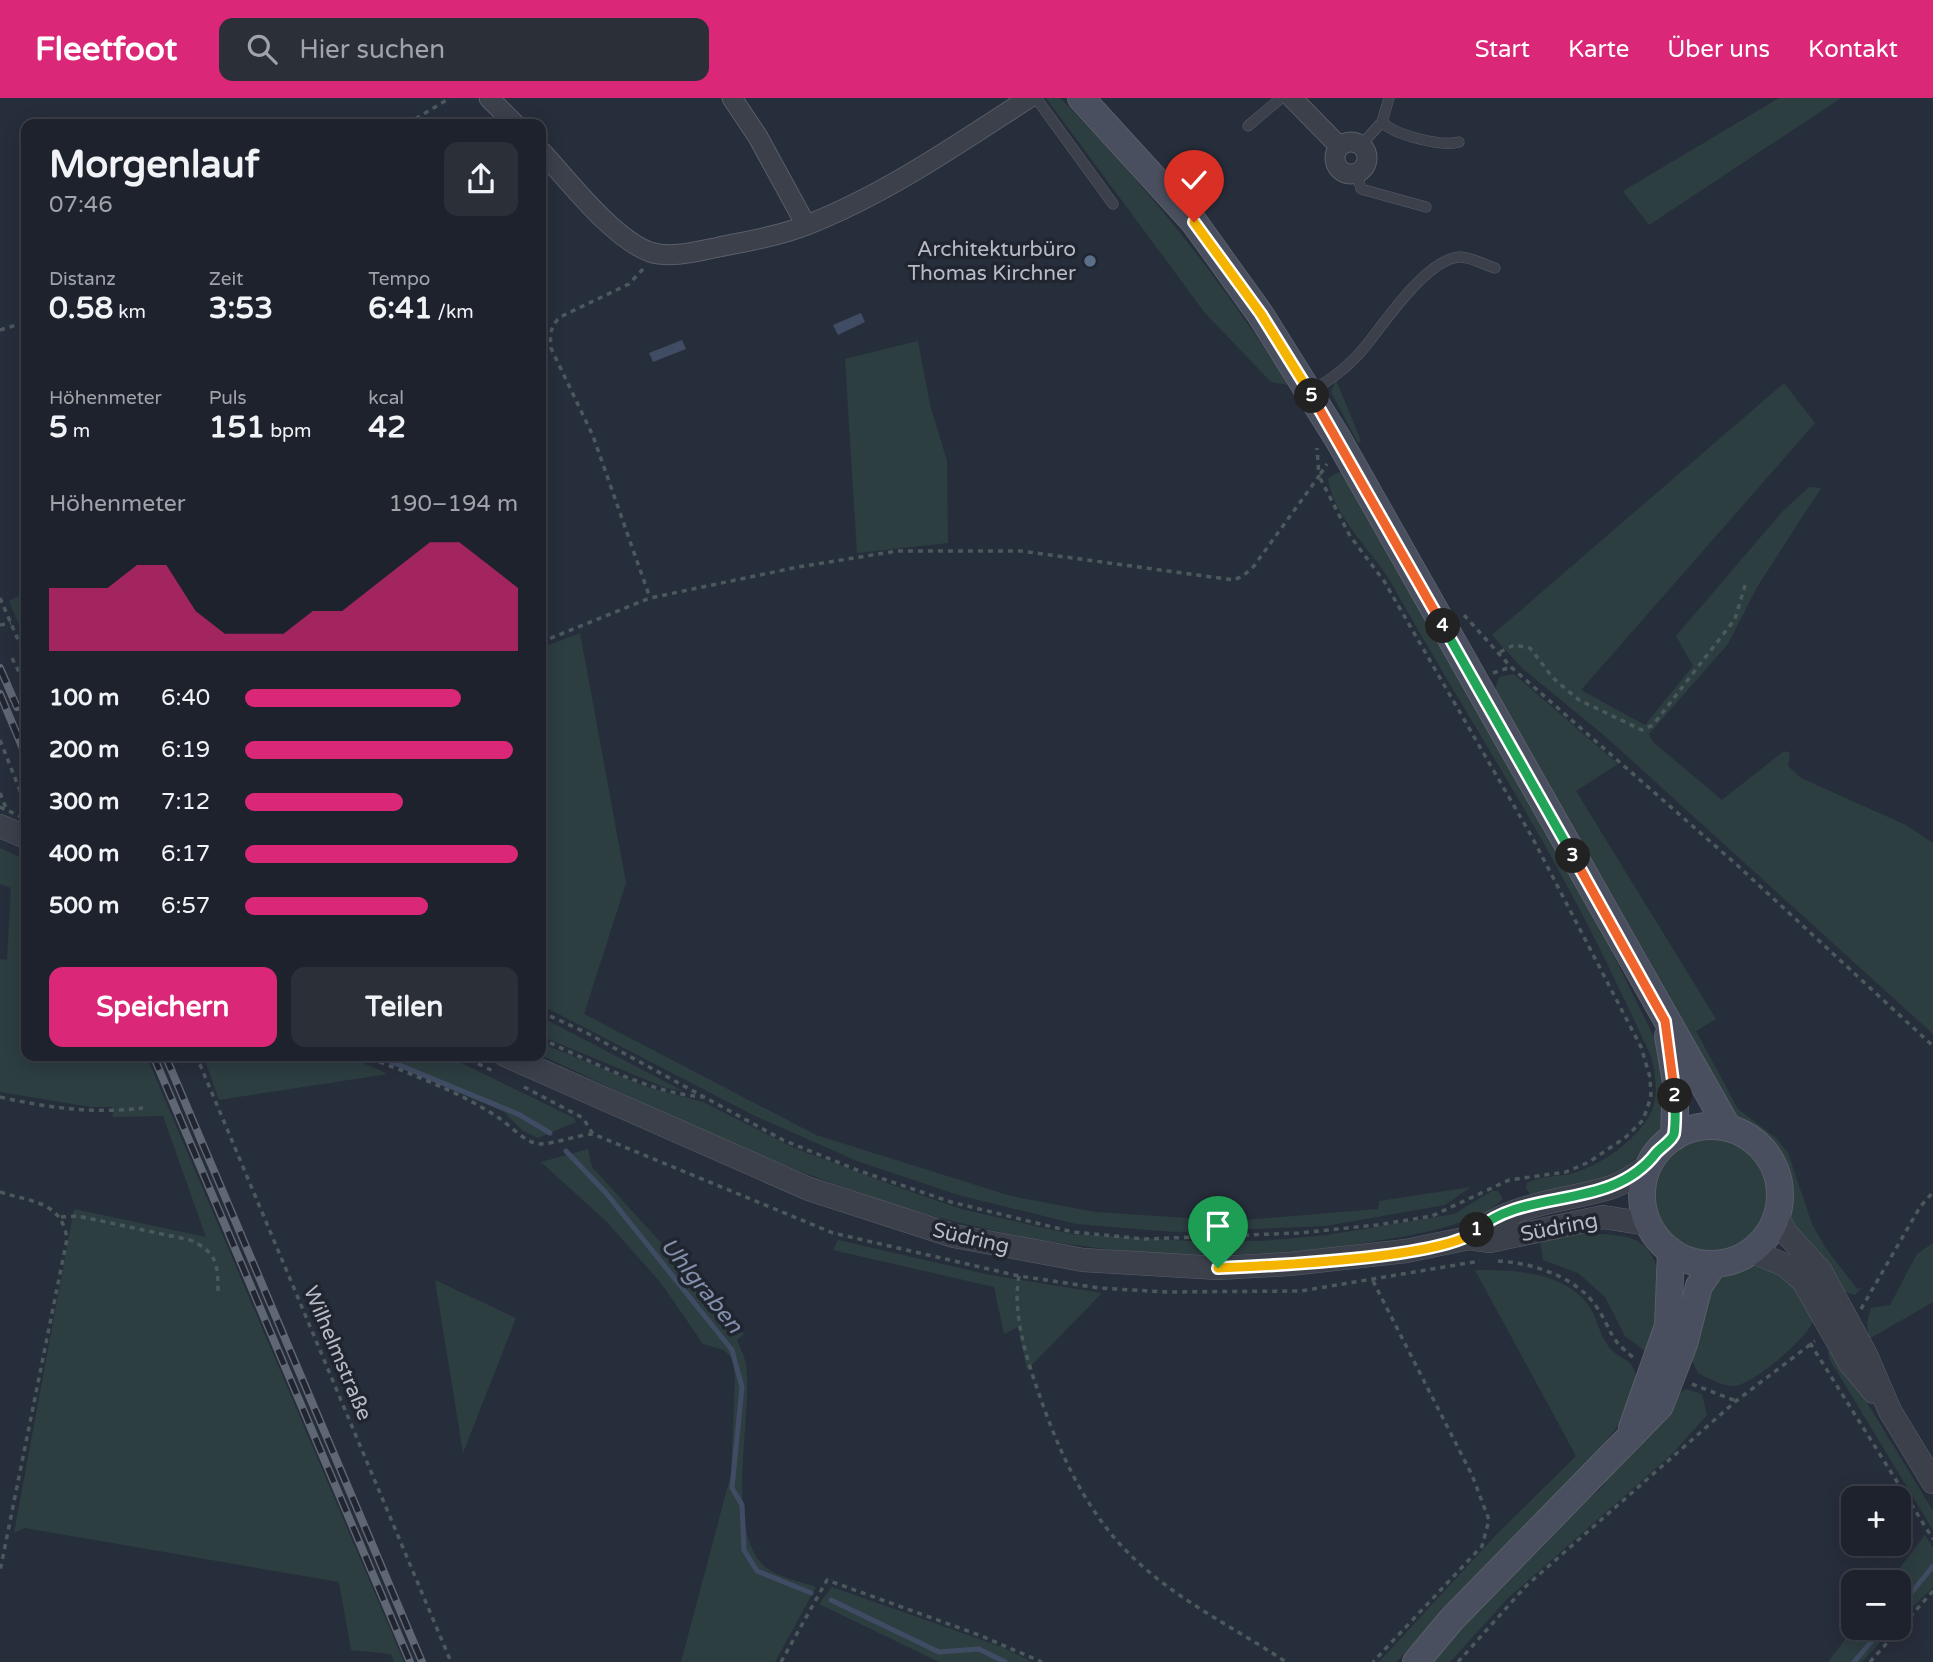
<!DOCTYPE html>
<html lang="de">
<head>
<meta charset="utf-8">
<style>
  body { margin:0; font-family:"Varela Round",sans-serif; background:#2a2f38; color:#f1f3f6; height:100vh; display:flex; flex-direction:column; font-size:26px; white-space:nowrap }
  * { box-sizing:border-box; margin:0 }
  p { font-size:23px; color:#a0a4a9 }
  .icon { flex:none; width:38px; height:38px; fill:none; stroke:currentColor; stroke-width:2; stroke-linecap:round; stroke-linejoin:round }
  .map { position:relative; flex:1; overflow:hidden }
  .sheet { position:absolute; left:21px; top:21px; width:525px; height:942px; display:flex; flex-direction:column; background:#1d222c; border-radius:14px; box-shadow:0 4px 18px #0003,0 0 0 2px #3b3f48 }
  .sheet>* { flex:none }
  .tools { position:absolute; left:1841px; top:1388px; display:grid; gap:14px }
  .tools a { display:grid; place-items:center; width:70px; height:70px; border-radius:14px; background:#1d222c; box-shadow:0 4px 18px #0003,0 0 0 2px #3b3f48; font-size:35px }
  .pin { position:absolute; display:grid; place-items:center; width:60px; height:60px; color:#fff; margin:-72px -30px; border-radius:50% 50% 50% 0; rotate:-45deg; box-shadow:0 0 7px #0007 }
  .pin .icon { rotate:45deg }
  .km { position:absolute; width:35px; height:35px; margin:-18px; border-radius:50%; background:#222; color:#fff; font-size:19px; line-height:35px; text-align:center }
  .round { display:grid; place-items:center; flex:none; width:74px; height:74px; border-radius:14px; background:#2a2f38 }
  .overview { display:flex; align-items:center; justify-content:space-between; height:119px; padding:0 28px }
  h1 { font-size:38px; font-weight:800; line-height:52px }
  .metrics { display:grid; grid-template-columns:repeat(3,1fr); gap:10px; height:119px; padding:7px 28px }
  .metrics div { display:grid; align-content:center }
  .metrics b { font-size:30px; font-weight:800 }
  .metrics small { font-size:19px; font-weight:400 }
  .metrics p { font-size:19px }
  .chart { height:196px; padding:14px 28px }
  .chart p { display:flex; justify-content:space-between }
  .chart svg { width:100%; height:126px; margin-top:7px; fill:#db2777; opacity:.7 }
  .cta { display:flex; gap:14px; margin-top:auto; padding:14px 28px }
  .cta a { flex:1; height:80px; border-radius:14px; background:#db2777; color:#fff; font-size:28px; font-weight:800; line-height:80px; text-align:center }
  .cta a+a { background:#2a2f38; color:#f1f3f6 }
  ul { padding:0 28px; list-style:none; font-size:23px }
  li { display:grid; grid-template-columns:112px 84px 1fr; align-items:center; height:52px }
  li i { height:18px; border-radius:9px; background:#db2777 }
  header { display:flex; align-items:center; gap:42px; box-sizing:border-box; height:98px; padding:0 35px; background:#db2777; color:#fff }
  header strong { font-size:33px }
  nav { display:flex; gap:38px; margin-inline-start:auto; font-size:24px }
  .search { width:490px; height:63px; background:#2a2f38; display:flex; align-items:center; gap:18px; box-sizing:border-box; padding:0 24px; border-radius:14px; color:#a0a4a9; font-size:26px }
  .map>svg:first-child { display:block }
  .green { fill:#2d3e40 }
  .water { fill:#404c64 }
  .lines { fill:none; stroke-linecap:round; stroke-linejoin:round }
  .stream { stroke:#404c64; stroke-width:5 }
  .service-casing { stroke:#595e69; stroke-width:11 }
  .minor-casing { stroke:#595e69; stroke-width:21 }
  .tertiary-casing { stroke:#595e69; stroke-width:24 }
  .secondary-casing { stroke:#595e69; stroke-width:28 }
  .path { stroke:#4b595d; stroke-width:3.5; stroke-dasharray:5 5; stroke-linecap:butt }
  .service { stroke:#3b404b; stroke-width:10 }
  .minor { stroke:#3b404b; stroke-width:19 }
  .tertiary { stroke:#3b404b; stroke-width:23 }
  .secondary { stroke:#494f5e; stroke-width:26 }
  .rail-casing { stroke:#5f6674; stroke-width:8 }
  .rail { stroke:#202530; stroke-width:5; stroke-dasharray:16; stroke-linecap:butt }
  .path-bridge { stroke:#4b595d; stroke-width:3.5; stroke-dasharray:5 5; stroke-linecap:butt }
  .split-1-casing { stroke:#fff; stroke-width:14 }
  .split-2-casing { stroke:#fff; stroke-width:14 }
  .split-3-casing { stroke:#fff; stroke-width:14 }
  .split-4-casing { stroke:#fff; stroke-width:14 }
  .split-5-casing { stroke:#fff; stroke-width:14 }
  .split-6-casing { stroke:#fff; stroke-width:14 }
  .split-1 { stroke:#f5b400; stroke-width:9 }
  .split-2 { stroke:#22a559; stroke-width:9 }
  .split-3 { stroke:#f0652b; stroke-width:9 }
  .split-4 { stroke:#22a559; stroke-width:9 }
  .split-5 { stroke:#f0652b; stroke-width:9 }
  .split-6 { stroke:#f5b400; stroke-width:9 }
  .service-dot { fill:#5c6f8a; stroke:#202530; stroke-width:2.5 }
  .labels { text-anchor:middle; stroke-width:7; stroke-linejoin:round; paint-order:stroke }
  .poi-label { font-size:21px; fill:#b6bbc6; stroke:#202530; text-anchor:end }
  .street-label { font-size:21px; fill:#b6bbc6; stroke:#202530 }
  .water-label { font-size:23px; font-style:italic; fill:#828faa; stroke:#202530 }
</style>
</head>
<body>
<header>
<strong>Fleetfoot</strong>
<div class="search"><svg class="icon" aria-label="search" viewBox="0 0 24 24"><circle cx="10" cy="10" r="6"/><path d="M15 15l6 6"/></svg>Hier suchen</div>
<nav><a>Start</a><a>Karte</a><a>Über uns</a><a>Kontakt</a></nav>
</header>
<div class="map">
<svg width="1933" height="1564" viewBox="0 0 1933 1564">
  <rect width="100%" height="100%" fill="#272e3b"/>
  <!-- green -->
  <g class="green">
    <path d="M1046,0H1060C1147,88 1222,182 1288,287L1271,284L1205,215Z"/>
    <path d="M1779,0H1841L1649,127L1623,93Z"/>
    <path d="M918,243L930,307L947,363L948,445L857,455L845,261Z"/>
    <path d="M1336,282L1361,343L1358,345L1331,294Z"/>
    <path d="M1784,285L1815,325L1581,592L1645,627L1693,568L1676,538L1782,414L1809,389L1821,390L1757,489L1728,546L1649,636L1654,645L1722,702L1784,653L1790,655L1788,668L1801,680L1906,727L1933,745V936L1606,639L1523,571L1492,537Z"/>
    <path d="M1341,373L1347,378L1581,791L1658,947L1667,1016L1660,1031L1633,1063L1611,1081L1531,1097L1526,1091L1527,1085C1539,1078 1559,1079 1574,1075C1603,1066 1640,1040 1652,1012C1659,996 1655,975 1651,958C1628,909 1605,859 1579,810C1522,701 1454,597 1393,488C1374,453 1334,422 1328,380Z"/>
    <path d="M26,494V543L9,503Z"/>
    <path d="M580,535L626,785L584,916L816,1037L1011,1098L1095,1114L1234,1123L1378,1111L1379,1103L1471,1089L1445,1107L1326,1128L1175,1134L1076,1126L958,1097L857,1063L755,1018L541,907V550Z"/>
    <path d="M1514,576L1618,666L1576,693L1716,921L1696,933L1738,1011L1776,1040L1788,1055L1812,1126L1825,1149L1857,1191L1862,1189L1855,1197L1843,1193C1827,1172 1799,1146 1791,1120C1785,1099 1792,1079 1779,1059C1763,1034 1736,1023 1720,999C1703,974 1693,941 1678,914C1619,805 1554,700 1495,591L1499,579Z"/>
    <path d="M0,750L26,762V957H146L404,1564H394L391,1556L351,1552L339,1484L25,1430L14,1435L74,1111L206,1139L163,1018L113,1019L112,1009H91L0,994V861L7,862L11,790L0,786Z"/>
    <path d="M541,919L683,993L666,990L541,938Z"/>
    <path d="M541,945L647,989L703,1004L792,1049L892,1087L961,1111L1070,1136L1190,1143H1262L1327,1137L1454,1116L1492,1093H1498L1503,1101C1474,1129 1403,1139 1363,1145C1200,1171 1033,1152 877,1101C761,1063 651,1008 541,957Z"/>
    <path d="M203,957H345L388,976L219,1002Z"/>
    <path d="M370,957H445L574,1020L576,1024L538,1040L523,1033L504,1014Z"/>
    <circle cx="1712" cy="1097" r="56"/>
    <path d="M588,1051L592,1069L744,1236L737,1242C740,1250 745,1259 746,1267C753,1319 725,1422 761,1465C773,1479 799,1483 816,1489L775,1564H681L731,1376L735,1279L732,1260L724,1252L703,1246L661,1185L606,1123L541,1064Z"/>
    <path d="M1576,1136C1594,1136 1613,1135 1630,1140C1674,1154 1659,1224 1649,1256L1625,1238L1605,1199L1578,1175L1543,1162L1540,1142Z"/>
    <path d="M838,1142L990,1177L1102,1195L1027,1272L1018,1229L1004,1236L994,1189L833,1152Z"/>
    <path d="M1933,1145V1204L1869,1241L1867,1225L1871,1210L1890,1207L1917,1156Z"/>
    <path d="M1756,1168L1782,1173L1811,1211L1813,1223C1807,1241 1752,1287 1734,1288C1722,1288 1708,1280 1698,1275L1690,1258L1711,1187L1735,1172Z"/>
    <path d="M1475,1172C1513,1172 1561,1173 1587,1205C1597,1218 1599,1237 1609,1249C1622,1265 1635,1258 1637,1285L1619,1326L1586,1370L1396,1564H1379L1497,1436L1576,1358Z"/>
    <path d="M435,1182L516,1220L463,1355Z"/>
    <path d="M1832,1253L1838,1257L1933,1413V1432L1830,1262L1828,1254Z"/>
    <path d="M1686,1291L1702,1296L1707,1317L1671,1357L1508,1500L1450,1564H1428L1520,1464L1602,1389L1673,1298Z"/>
    <path d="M1925,1437L1933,1450V1489L1899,1523V1484H1889Z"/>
    <path d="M832,1489L1002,1549L1032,1564H939L819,1506Z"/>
    <path d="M1854,1530H1893L1862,1564H1828Z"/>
  </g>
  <!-- water -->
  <g class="water">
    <path d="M861,215L865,224L838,237L833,227Z"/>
    <path d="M682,242L686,251L653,264L649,255Z"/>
  </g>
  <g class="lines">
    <!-- stream -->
    <g class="stream">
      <path d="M26,785V789"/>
      <path d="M375,957L518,1016L550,1035"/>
      <path d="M566,1053L606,1095L732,1252L742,1289L732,1390L742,1407L744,1452L757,1473L811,1495"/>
      <path d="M831,1502L939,1554L979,1551L1005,1564"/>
      <path d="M1899,1510L1933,1468"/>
      <path d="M1854,1564L1883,1530"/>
    </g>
    <!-- service casing -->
    <g class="service-casing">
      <g id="service">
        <path d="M1036,0L1113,106"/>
        <path d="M1382,24C1394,37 1442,49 1459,44"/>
        <path d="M1248,28L1281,0"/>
        <path d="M1361,47L1382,24L1389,0"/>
        <path d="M1357,75L1361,91L1426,109"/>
        <path d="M1310,293C1329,284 1350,267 1364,250C1384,226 1425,162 1459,159C1469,158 1485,167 1495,170"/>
      </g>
    </g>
    <!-- minor casing -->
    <g class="minor-casing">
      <g id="minor">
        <path d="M489,0L515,26"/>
        <path d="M732,0L758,39L806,127"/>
        <path d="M1292,0L1339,48"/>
        <circle cx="1351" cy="60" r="16"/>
        <path d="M541,53C569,83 612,140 650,154C671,161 698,153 719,149C748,143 779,138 807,127C886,96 958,46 1029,0"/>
      </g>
    </g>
    <!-- tertiary casing -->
    <g class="tertiary-casing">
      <g id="tertiary">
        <path d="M0,728L26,739"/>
        <path d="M505,957L809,1091L954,1138L1083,1162L1218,1170L1290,1166L1406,1153L1469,1140L1490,1143L1603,1119L1648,1126"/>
        <path d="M1777,1118L1786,1135L1820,1172L1866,1257L1890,1313L1933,1384"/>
        <path d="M1469,1140C1507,1105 1564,1104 1612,1089C1626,1084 1638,1075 1650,1066"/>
        <path d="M1751,1153L1785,1167L1803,1183L1850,1265L1874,1294"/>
      </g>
    </g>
    <!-- secondary casing -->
    <g class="secondary-casing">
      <g id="secondary">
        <path d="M1081,0L1194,124L1260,216L1338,341L1728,1030"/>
        <path d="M1668,938L1676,984L1674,1039"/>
        <circle cx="1711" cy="1097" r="69"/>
        <path d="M1632,1330L1668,1228L1671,1153"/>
        <path d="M1416,1564L1452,1521L1660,1308L1684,1246L1699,1188L1714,1166"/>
      </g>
    </g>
    <!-- path -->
    <g class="path">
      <path d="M407,26L450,0"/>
      <path d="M643,171L629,186L560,219C550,229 550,236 551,250L593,338L650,500"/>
      <path d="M0,232L26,224"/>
      <path d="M0,500L26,560"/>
      <path d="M1464,517L1511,569L1737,767L1933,948"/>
      <path d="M0,527L11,525"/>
      <path d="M541,544L650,500L798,469L897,453H1021L1234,482L1243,478L1254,468L1319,378L1317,350"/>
      <path d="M1500,554L1514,547L1530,550L1553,580L1579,602L1642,632L1653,627L1735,521L1746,484"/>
      <path d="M12,560L26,588"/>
      <path d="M1493,575L1511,569"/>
      <path d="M0,642L26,708"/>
      <path d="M0,695L6,710"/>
      <path d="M541,914L585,934L783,1042L857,1072L951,1104L1073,1134L1145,1141L1298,1135L1377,1127L1432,1118L1509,1082L1566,1074L1589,1064L1626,1039L1643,1022L1651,999L1650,979L1641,949L1532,739L1384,483L1350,438L1319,378L1327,366"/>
      <path d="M541,941C592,963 648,995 704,999"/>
      <path d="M196,957L451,1564"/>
      <path d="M361,957C406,974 459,993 499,1020C511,1028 525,1045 540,1046C555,1046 577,1037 593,1036L833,1135L1019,1178L1099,1190L1166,1194L1301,1193L1480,1163"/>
      <path d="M460,957L493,973"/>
      <path d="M524,989L583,1020L593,1036"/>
      <path d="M0,999C49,1010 94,1016 143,1010"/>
      <path d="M0,1094C31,1104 62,1103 67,1141L0,1473"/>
      <path d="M61,1119L78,1118L190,1142C217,1154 218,1166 218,1194"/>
      <path d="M1498,1163C1532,1165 1575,1178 1596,1208C1613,1233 1607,1239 1634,1260"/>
      <path d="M1019,1178C1012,1213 1026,1259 1038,1293C1061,1360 1091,1426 1148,1473C1189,1508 1241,1534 1286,1564"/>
      <path d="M1373,1183L1472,1377L1489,1422L1482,1448L1373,1564"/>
      <path d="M1861,1211L1920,1109L1933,1094"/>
      <path d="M1810,1245L1933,1441"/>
      <path d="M1692,1286L1736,1303"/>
      <path d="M781,1564L827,1482L979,1537L1042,1564"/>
      <path d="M1458,1564L1526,1488L1736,1303L1815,1243"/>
      <path d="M1870,1564L1933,1493"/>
    </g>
    <!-- service -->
    <use href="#service" class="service"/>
    <!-- minor -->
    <use href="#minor" class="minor"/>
    <!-- tertiary -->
    <use href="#tertiary" class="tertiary"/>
    <!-- secondary -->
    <use href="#secondary" class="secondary"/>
    <!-- rail casing -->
    <g class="rail-casing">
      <g id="rail">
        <path d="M0,570L17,609"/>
        <path d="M0,596L26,658"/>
        <path d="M153,957L410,1564"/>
        <path d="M165,957L422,1564"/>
      </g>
    </g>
    <!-- rail -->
    <use href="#rail" class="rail"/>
    <!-- path-bridge -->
    <path class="path-bridge" d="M0,709L26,721"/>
  </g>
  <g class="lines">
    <!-- split-1 casing -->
    <g class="split-1-casing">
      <path id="split-1" d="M1218,1170C1265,1168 1448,1160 1477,1132"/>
    </g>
    <!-- split-2 casing -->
    <g class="split-2-casing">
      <path id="split-2" d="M1477,1132C1525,1089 1611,1114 1656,1055C1661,1049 1672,1043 1674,1036C1676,1024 1675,1010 1675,998"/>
    </g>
    <!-- split-3 casing -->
    <g class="split-3-casing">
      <path id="split-3" d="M1573,758L1665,923L1675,998"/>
    </g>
    <!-- split-4 casing -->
    <g class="split-4-casing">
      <path id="split-4" d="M1443,528L1573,758"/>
    </g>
    <!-- split-5 casing -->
    <g class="split-5-casing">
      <path id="split-5" d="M1312,298L1443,528"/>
    </g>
    <!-- split-6 casing -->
    <g class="split-6-casing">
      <path id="split-6" d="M1194,124L1261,216L1312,298"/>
    </g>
    <!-- split-1 -->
    <use href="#split-1" class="split-1"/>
    <!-- split-2 -->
    <use href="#split-2" class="split-2"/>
    <!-- split-3 -->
    <use href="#split-3" class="split-3"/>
    <!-- split-4 -->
    <use href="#split-4" class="split-4"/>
    <!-- split-5 -->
    <use href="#split-5" class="split-5"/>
    <!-- split-6 -->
    <use href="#split-6" class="split-6"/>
  </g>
  <!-- markers -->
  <circle class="service-dot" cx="1090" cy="163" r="7"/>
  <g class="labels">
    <!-- poi labels -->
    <g class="poi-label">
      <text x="1076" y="158">Architekturbüro<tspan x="1076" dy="24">Thomas Kirchner</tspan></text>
    </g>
    <!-- street labels -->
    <g class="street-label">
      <text transform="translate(1559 1129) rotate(-11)" y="7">Südring</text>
      <text transform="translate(971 1140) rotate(13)" y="7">Südring</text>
      <text transform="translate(338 1255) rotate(67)" y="7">Wilhelmstraße</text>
    </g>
    <!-- water labels -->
    <g class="water-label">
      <text transform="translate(702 1187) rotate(51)" y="8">Uhlgraben</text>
    </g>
  </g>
</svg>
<div class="tools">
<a>+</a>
<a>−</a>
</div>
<div class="pin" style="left:1218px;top:1170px;background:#1e9e55"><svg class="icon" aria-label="arrive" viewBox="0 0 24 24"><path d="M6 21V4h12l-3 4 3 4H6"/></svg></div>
<div class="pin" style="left:1194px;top:124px;background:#d93025"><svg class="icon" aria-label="check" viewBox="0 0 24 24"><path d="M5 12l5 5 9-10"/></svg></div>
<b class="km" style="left:1477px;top:1132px">1</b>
<b class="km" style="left:1675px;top:998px">2</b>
<b class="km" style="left:1573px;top:758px">3</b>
<b class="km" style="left:1443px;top:528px">4</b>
<b class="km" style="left:1312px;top:298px">5</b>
<section class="sheet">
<div class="overview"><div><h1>Morgenlauf</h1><p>07:46</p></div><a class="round"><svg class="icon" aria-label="share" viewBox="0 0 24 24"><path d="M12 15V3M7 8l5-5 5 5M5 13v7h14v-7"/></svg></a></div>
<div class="metrics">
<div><p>Distanz</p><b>0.58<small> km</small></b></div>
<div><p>Zeit</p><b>3:53</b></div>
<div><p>Tempo</p><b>6:41<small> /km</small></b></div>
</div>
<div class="metrics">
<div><p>Höhenmeter</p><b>5<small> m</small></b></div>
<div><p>Puls</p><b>151<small> bpm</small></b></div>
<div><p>kcal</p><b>42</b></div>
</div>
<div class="chart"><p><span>Höhenmeter</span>190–194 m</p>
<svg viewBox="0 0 160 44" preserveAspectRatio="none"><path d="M0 44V22L10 22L20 22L30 14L40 14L50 30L60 38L70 38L80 38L90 30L100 30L110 22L120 14L130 6L140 6L150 14L160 22V44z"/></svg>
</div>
<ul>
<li><b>100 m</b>6:40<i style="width:79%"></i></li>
<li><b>200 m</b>6:19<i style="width:98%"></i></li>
<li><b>300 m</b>7:12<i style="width:58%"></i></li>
<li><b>400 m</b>6:17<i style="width:100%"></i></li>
<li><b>500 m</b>6:57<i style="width:67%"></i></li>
</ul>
<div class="cta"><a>Speichern</a><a>Teilen</a></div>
</section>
</div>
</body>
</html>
